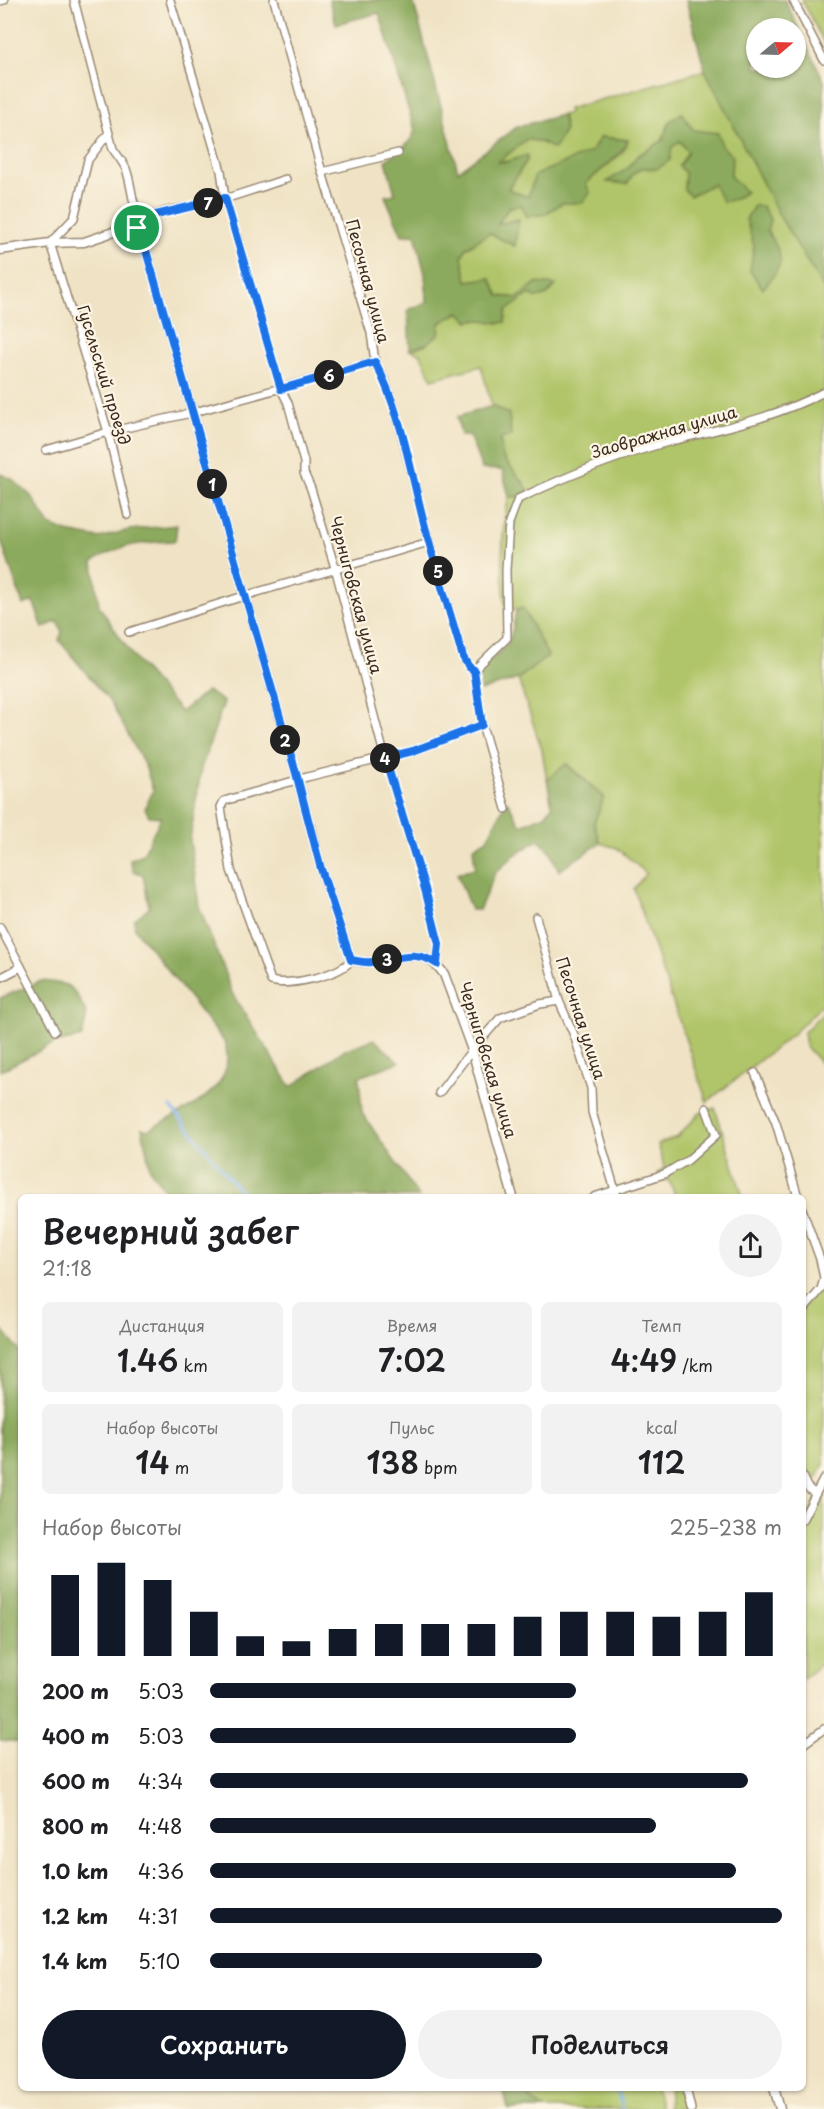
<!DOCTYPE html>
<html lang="ru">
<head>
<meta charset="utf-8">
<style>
  body { margin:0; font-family:"Playpen Sans",sans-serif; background:#f2f2f2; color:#202124; height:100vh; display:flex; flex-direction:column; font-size:22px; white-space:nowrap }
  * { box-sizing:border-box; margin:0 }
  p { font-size:20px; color:#757577 }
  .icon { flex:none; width:33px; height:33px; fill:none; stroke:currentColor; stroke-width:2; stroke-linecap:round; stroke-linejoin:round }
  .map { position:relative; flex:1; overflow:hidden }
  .panel { position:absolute; left:18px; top:1194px; width:788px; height:897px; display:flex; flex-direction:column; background:#fff; border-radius:9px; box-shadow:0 2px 4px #0004 }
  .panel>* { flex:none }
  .needle { width:39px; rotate:71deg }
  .tools { position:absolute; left:746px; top:18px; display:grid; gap:12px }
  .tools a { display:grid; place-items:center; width:60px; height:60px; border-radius:50%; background:#fff; box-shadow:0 2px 4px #0004; font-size:30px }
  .pin { position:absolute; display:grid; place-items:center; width:51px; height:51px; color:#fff; margin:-26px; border:3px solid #fff; border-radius:50%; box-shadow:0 2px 6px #0007 }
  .km { position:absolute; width:30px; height:30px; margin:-15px; border-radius:50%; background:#222; color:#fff; font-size:16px; line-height:30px; text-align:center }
  .round { display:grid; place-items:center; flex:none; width:63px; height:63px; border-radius:32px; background:#f2f2f2 }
  .headline { display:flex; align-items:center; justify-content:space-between; height:102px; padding:0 24px }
  h1 { font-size:33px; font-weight:600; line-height:45px }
  .stats { display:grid; grid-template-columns:repeat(3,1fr); gap:9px; height:102px; padding:6px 24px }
  .stats div { display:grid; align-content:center; border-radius:9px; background:#f2f2f2; text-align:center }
  .stats b { font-size:30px; font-weight:600 }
  .stats small { font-size:16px; font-weight:400 }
  .stats p { font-size:16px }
  .chart { height:168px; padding:12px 24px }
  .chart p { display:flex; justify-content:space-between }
  .chart svg { width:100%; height:108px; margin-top:6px; stroke:#111827; stroke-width:6 }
  .cta { display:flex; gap:12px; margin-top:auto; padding:12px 24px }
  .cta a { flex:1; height:69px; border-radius:36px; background:#111827; color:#fff; font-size:24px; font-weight:600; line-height:69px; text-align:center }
  .cta a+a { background:#f2f2f2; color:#202124 }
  ul { padding:0 24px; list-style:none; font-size:20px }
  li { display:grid; grid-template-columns:96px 72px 1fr; align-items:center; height:45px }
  li i { height:15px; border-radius:8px; background:#111827 }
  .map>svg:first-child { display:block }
  .green { fill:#b0c569; stroke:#767844; stroke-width:1.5 }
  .forest { fill:#8caa5d; stroke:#646a3e; stroke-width:1.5; fill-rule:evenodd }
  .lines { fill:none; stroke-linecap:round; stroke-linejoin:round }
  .stream { stroke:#7db0ea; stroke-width:3 }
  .minor-casing { stroke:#968672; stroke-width:10 }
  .tertiary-casing { stroke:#968672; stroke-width:11 }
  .minor { stroke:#fff; stroke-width:7 }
  .tertiary { stroke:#fff; stroke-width:8 }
  .route-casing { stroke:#fff; stroke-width:12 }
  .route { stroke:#1a73e8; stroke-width:8 }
  .labels { text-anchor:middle; stroke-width:4.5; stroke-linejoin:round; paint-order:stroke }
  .street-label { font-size:16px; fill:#3b2a1e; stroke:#fcf5e5 }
</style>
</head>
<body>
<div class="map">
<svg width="824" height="2109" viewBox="0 0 824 2109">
  <rect width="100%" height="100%" fill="#fcf5e5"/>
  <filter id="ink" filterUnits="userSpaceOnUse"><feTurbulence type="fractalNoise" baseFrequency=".0167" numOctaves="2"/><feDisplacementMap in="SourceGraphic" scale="12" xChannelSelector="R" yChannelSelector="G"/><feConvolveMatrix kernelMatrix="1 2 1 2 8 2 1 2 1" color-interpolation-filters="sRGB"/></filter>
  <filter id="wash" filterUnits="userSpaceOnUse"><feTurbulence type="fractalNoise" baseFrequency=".008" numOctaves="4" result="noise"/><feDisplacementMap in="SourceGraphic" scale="24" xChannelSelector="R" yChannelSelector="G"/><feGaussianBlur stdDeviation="1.35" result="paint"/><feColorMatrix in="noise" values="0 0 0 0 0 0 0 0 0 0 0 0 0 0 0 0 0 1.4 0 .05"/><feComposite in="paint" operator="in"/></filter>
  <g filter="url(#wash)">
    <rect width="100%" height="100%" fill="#f0e3c5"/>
    <!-- green -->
    <g class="green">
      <path d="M802,0H824V43Z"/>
      <path d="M705,70L780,217L824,289V1003L793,1034L707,1102L634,889L646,873L617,848L600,843L594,823L604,797L567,764L547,780L542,750L518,679L548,656L523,609L516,610L505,604C502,568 500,532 509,496L517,497L525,483C496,460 497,446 509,414L492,406L481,366L432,379L420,353L410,350L426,344L440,323L459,312L469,321L482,318L497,323L505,321L507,310L530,294L547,295L555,285L536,283L518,298L499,296L490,278L467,281L461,257L466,248L489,233L515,246L497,224L509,207L522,205L526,216L545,214L562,203L623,152L628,140L600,137L592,151L567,164L528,197L508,189L527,160L497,162L527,139L541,142L565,130L562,115L569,113L568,109Z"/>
      <path d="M824,1011V1066L806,1047L804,1032Z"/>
      <path d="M715,1108L743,1197H676L669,1181L660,1179L658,1174L664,1167L658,1144L677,1137L700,1113Z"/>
      <path d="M824,1282V1465L815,1480C808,1481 806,1476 802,1470V1307Z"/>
      <path d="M824,1485V1558L821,1583L824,1585V1661L803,1679V1532L807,1517Z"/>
      <path d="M532,2088H656L661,2109H544L525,2094Z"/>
      <path d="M669,2088H682L688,2109H668Z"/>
    </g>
    <!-- forest -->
    <g class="forest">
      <path d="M329,0H413L458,171L517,127L562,115L565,130L554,149L541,142L527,139L498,162H506L527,155V160L508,189L528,197L535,175L592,151L600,137L628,140C620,158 600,169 586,184L590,193L582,203H562L545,214L527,217L522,205L509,207L498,224L519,219L515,246L489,233L466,248L462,257L467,281L490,278L499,296L518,298L536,283L556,285L547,295L537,298L530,294L507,310L505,322C491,325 486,317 469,321L459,312L440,323L439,334L426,344L410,350L408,310L427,302L425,274L415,234L402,235L385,196L395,194L386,160C398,152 411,144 415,130C402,91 392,52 379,13L336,24Z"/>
      <path d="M686,0H785L824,81V289L780,217L705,70ZM756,28H795V68H756Z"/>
      <path d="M682,113L693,130L718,133L722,146L733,157L730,176L746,192L735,199L723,202L713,184L690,196L684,189L685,173L679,166L688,152L680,141L672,147L670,160L657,169L641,168L633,174L627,184L607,182L629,167L637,156L662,141L670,121Z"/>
      <path d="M754,206H762L770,219L767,231C786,260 784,263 763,289L750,271L754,246L746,219Z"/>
      <path d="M492,406L509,414L511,436L500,439L503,458L529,490L517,497L509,496L502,470L482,469L469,435H461L457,417Z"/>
      <path d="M0,474L12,479L31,496L50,525L67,532L99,538L129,530L177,525L175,541C145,542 119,544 93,562L99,606L134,658L181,712L207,691L224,702L201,769L190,840L199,906L233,995L291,1087L344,1050L374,1039L399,1062L359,1077L362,1113L419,1197H169L150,1169L142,1128L148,1130C173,1116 220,1098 226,1067C228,1060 226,1051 226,1044L135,929L134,920L149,907L143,875L133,871L130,860L143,854L161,817L149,816L145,808L153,791L146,768L111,703L59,640L62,632L57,621L43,628L33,601L23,605L0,538Z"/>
      <path d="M523,608L548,656L518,679L480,691C478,658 490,666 507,644C513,636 514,620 516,610Z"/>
      <path d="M566,764L604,797L594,823L600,843L559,871L549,850L538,840L515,855L495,873L479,910H471L457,874L475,868L473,848L487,839L507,801L521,825L545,815L552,806L547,780Z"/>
      <path d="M41,981C75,984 71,985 87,1014L82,1037L55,1043L0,1071V998Z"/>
      <path d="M0,1326L21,1353V1742L0,1740Z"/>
      <path d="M503,2088H532L525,2094L544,2109H508Z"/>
    </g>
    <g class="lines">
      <!-- stream -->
      <g class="stream">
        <path d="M171,1107L245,1197"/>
        <path d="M617,2088L622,2109"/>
      </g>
    </g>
  </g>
  <g filter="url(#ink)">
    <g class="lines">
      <!-- minor casing -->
      <g class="minor-casing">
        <g id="minor">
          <path d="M74,0L113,149C117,155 123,162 126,169C133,188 130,202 142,220"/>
          <path d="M170,0L221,171L225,198L281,389L288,403L304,462V473L311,489L336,571L385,758L425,889L439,944L437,964"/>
          <path d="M274,0L322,172L371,333L375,362L385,381L395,409L429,542L463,657L469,667L474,670L482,725L506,809"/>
          <path d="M793,0L824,60"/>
          <path d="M0,1L4,0"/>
          <path d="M108,134L88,160L74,218L50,243L108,432L128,515"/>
          <path d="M322,172L398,153"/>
          <path d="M140,224C152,209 192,208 210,203C236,196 261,187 286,179"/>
          <path d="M46,450L108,432L191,413L375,362"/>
          <path d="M129,632L244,596L429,542"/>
          <path d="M474,670L507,638L506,570L509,523L518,499C567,476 616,456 668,442C723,428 772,419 824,392"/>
          <path d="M536,917L559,1001L574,1035L591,1088L592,1112L617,1197"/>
          <path d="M0,927L55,1031"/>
          <path d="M351,960C341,975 288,987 271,981L231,870L221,807L224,801L307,777L413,751L482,725"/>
          <path d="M0,978L21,967"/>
          <path d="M755,1073L776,1123L798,1197"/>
          <path d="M439,1093L472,1050L500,1018L540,1004L559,1001"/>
          <path d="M594,1197L664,1174L688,1160L716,1135L706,1108"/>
          <path d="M802,1209L820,1259L824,1278"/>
          <path d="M802,1312L821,1289L824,1279"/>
          <path d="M802,1476L807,1487L815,1494"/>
          <path d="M802,1520L824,1478"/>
          <path d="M802,1745L824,1729"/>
          <path d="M686,2088L691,2109"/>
        </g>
      </g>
      <!-- tertiary casing -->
      <g class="tertiary-casing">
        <g id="tertiary">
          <path d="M0,250L50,243L84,242L128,227L137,228L141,233L296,773L321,869L351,960C357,961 364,963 370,962C400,960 422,943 444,974L472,1050L513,1197"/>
          <path d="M774,2088L780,2109"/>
        </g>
      </g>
      <!-- minor -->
      <use href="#minor" class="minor"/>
      <!-- tertiary -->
      <use href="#tertiary" class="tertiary"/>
    </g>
  </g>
  <g class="lines" filter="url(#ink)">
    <!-- route casing -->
    <g class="route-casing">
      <path id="route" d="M225,198L281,389L375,362C400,409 409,464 422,515C434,563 449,610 463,657L469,667L474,670L482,725L413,751L385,758L425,889L439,944L437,964C413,948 396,960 371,962C365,963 358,961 351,960L321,869L296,773L141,233L137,228L142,220L152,216Z"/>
    </g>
    <!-- route -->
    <use href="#route" class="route"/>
  </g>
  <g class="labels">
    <!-- street labels -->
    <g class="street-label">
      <text transform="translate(368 281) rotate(75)" y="6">Песочная улица</text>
      <text transform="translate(104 375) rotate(73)" y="6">Гусельский проезд</text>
      <text transform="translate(664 432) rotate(-16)" y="6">Заовражная улица</text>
      <text transform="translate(356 595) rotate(75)" y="6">Черниговская улица</text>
      <text transform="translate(581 1018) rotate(72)" y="6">Песочная улица</text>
      <text transform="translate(488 1060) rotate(73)" y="6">Черниговская улица</text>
    </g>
  </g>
</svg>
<div class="tools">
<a><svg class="needle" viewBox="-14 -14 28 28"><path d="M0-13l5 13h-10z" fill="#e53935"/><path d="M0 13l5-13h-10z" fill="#757577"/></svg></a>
</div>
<div class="pin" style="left:137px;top:228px;background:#1e9e55"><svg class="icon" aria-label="arrive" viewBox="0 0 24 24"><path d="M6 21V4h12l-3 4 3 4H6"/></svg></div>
<b class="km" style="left:212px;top:484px">1</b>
<b class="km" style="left:285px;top:740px">2</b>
<b class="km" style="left:387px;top:959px">3</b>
<b class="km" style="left:385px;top:758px">4</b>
<b class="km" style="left:438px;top:571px">5</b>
<b class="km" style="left:329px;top:375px">6</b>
<b class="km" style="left:208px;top:203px">7</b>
<section class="panel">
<div class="headline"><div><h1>Вечерний забег</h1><p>21:18</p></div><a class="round"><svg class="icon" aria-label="share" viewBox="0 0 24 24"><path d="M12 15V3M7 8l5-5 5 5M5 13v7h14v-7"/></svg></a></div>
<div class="stats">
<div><p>Дистанция</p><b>1.46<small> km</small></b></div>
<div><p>Время</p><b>7:02</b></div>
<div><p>Темп</p><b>4:49<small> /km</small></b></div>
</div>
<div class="stats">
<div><p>Набор высоты</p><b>14<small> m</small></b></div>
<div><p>Пульс</p><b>138<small> bpm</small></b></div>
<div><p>kcal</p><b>112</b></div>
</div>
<div class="chart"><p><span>Набор высоты</span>225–238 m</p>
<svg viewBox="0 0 160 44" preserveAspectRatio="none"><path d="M5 44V11M15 44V6M25 44V13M35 44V26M45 44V36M55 44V38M65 44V33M75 44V31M85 44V31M95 44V31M105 44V28M115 44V26M125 44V26M135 44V28M145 44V26M155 44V18"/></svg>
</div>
<ul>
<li><b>200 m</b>5:03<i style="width:64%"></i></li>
<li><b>400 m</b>5:03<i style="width:64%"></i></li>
<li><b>600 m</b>4:34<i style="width:94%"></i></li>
<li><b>800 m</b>4:48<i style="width:78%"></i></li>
<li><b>1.0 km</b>4:36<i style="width:92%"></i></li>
<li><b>1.2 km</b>4:31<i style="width:100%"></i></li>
<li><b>1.4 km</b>5:10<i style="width:58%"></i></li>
</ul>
<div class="cta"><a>Сохранить</a><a>Поделиться</a></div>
</section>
</div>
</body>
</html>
